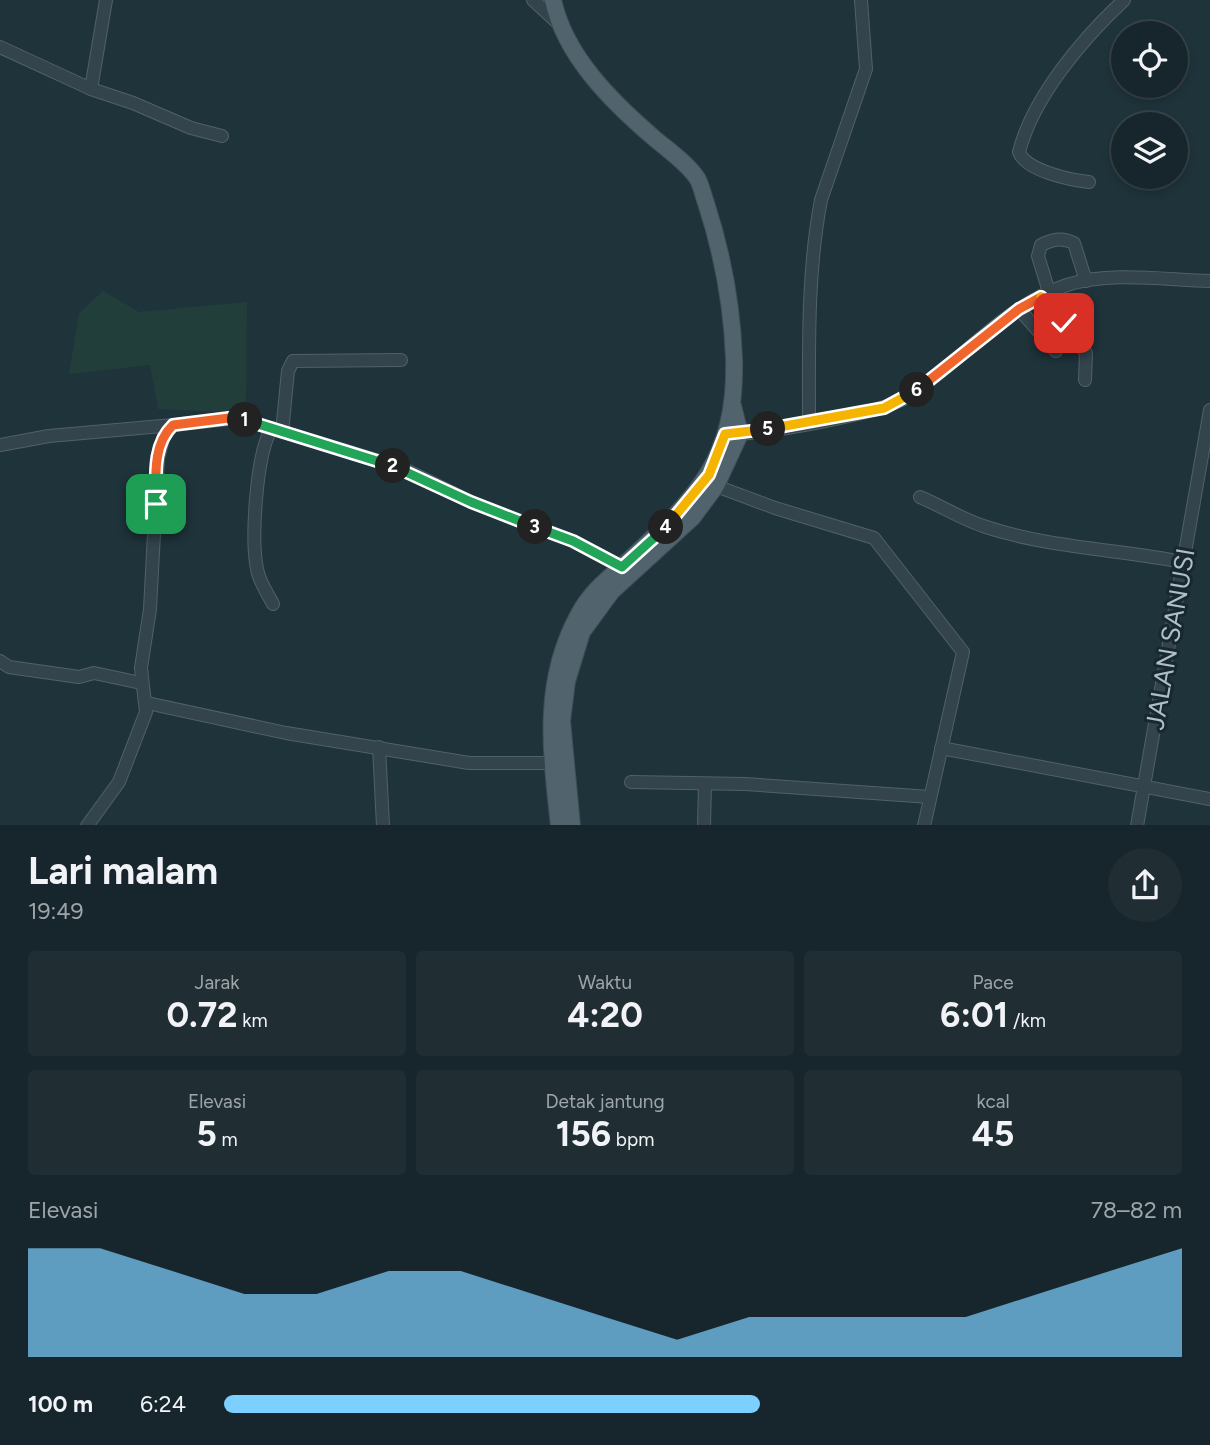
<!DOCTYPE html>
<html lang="id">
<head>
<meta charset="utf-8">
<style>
  body { margin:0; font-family:Figtree,sans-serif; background:#202e34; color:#f1f3f6; height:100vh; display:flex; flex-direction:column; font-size:26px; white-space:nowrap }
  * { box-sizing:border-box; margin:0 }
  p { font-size:23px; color:#9ea5a9 }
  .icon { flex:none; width:38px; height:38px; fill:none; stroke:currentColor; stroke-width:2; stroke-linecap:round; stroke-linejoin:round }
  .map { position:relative; height:825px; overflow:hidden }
  .drawer { display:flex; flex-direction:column; background:#17262c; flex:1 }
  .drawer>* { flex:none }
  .buttons { position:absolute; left:1111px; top:21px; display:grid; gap:14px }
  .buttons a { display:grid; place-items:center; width:77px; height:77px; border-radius:50%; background:#17262c; box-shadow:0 4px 10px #0003,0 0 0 2px #364348; font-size:35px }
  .pin { position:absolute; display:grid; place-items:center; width:60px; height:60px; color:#fff; margin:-30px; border-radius:14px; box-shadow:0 4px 10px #0006 }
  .km { position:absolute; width:35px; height:35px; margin:-18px; border-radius:50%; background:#222; color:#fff; font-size:19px; line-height:35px; text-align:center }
  .round { display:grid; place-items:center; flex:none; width:74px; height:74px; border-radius:37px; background:#202e34 }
  .summary { display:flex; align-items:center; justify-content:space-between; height:119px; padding:0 28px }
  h1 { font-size:38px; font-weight:700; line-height:52px }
  .metrics { display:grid; grid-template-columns:repeat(3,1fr); gap:10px; height:119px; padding:7px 28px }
  .metrics div { display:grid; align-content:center; border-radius:7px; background:#202e34; text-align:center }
  .metrics b { font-size:35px; font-weight:700 }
  .metrics small { font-size:19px; font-weight:400 }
  .metrics p { font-size:19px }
  .chart { height:196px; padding:14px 28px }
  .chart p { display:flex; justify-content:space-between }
  .chart svg { width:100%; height:126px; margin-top:7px; fill:#7cd0ff; opacity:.7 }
  ul { padding:0 28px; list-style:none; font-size:23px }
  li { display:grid; grid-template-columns:112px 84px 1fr; align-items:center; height:52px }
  li i { height:18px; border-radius:9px; background:#7cd0ff }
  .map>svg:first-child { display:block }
  .green { fill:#223e3a }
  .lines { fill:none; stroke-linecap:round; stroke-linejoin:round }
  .minor-casing { stroke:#516169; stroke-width:14 }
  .major-casing { stroke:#3f4f58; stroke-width:18 }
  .minor { stroke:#33444c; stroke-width:12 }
  .major { stroke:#51636c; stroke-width:16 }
  .split-1-casing { stroke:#fff; stroke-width:14 }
  .split-2-casing { stroke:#fff; stroke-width:14 }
  .split-3-casing { stroke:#fff; stroke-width:14 }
  .split-4-casing { stroke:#fff; stroke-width:14 }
  .split-5-casing { stroke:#fff; stroke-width:14 }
  .split-6-casing { stroke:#fff; stroke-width:14 }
  .split-7-casing { stroke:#fff; stroke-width:14 }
  .split-8-casing { stroke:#fff; stroke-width:14 }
  .split-1 { stroke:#f0652b; stroke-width:9 }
  .split-2 { stroke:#22a559; stroke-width:9 }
  .split-3 { stroke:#22a559; stroke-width:9 }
  .split-4 { stroke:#22a559; stroke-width:9 }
  .split-5 { stroke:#f5b400; stroke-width:9 }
  .split-6 { stroke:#f5b400; stroke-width:9 }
  .split-7 { stroke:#f0652b; stroke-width:9 }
  .split-8 { stroke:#f5b400; stroke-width:9 }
  .labels { text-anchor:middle; stroke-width:6; stroke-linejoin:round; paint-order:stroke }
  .street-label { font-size:26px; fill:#aebfc8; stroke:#192830 }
</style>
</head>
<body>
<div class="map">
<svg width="1210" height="826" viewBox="0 0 1210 826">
  <rect width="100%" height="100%" fill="#1f333b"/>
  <!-- green -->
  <path class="green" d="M103,291L139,312L247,302L246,413L158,409L150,365L69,374L79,313Z"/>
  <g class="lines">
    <!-- minor casing -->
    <g class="minor-casing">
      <g id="minor">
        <path d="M533,0L558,23"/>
        <path d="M0,47L91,89L133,103L191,128L222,136"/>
        <path d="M91,89L106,0"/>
        <path d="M1089,182C1071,180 1026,171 1019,152C1033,97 1083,38 1124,0"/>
        <path d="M1049,292L1038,256L1041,245C1053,239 1062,237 1074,243L1086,281"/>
        <path d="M1042,296L1086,353L1085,380"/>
        <path d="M1019,309L1056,351"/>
        <path d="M809,423C809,349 807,273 821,200L866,69L861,0"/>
        <path d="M272,428C256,453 251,539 257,569C259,581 267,593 273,604"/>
        <path d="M282,432L288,371L293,361L401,360"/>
        <path d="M731,434C763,434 881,414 907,397C961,362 1004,306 1067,285C1111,271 1165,280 1210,281"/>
        <path d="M0,445L49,436L173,425"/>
        <path d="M716,486L775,508L874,538L963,652L924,826"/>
        <path d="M920,497C941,506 962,519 983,526C1048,548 1117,549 1183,562"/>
        <path d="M0,661L9,667L79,677L94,673L141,683"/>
        <path d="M147,703L286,733L469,763H561"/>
        <path d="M379,747L383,826"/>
        <path d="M941,748L1210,799"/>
        <path d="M631,782L745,784L930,797"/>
        <path d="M87,826L119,782L146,712L141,668L150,609L158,458L164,436L173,425L237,418L402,468L471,502L573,541L622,567"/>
        <path d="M704,826L705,784"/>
        <path d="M1137,826L1210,410"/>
      </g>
    </g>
    <!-- major casing -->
    <g class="major-casing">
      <g id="major">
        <path d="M553,0C565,56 612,102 654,138C668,150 687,163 697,178C701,184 703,195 706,203C722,252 732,306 734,358C737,458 697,497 629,560C610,577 591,591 579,614C541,682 551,752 559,826"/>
        <path d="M572,826L562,721L567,681L582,632L612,591L693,517L716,486L740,434L733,406"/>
      </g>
    </g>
    <!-- minor -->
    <use href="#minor" class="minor"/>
    <!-- major -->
    <use href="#major" class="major"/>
  </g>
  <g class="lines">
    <!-- split-1 casing -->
    <g class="split-1-casing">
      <path id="split-1" d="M156,504C156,478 152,445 173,425L229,418L245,420"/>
    </g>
    <!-- split-2 casing -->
    <g class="split-2-casing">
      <path id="split-2" d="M245,420L393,466"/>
    </g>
    <!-- split-3 casing -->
    <g class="split-3-casing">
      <path id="split-3" d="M393,466L471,502L535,527"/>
    </g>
    <!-- split-4 casing -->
    <g class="split-4-casing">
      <path id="split-4" d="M535,527L573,541L622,567L666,527"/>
    </g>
    <!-- split-5 casing -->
    <g class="split-5-casing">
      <path id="split-5" d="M666,527L709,475L725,434L768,429"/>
    </g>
    <!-- split-6 casing -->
    <g class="split-6-casing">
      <path id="split-6" d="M768,429L884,408L917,390"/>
    </g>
    <!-- split-7 casing -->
    <g class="split-7-casing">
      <path id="split-7" d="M917,390L1019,309L1041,297"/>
    </g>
    <!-- split-8 casing -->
    <g class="split-8-casing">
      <path id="split-8" d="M1041,297L1064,323"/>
    </g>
    <!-- split-1 -->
    <use href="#split-1" class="split-1"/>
    <!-- split-2 -->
    <use href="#split-2" class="split-2"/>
    <!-- split-3 -->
    <use href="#split-3" class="split-3"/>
    <!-- split-4 -->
    <use href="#split-4" class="split-4"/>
    <!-- split-5 -->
    <use href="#split-5" class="split-5"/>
    <!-- split-6 -->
    <use href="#split-6" class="split-6"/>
    <!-- split-7 -->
    <use href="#split-7" class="split-7"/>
    <!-- split-8 -->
    <use href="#split-8" class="split-8"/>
  </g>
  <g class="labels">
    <!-- street labels -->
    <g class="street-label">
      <text transform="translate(1170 639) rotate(-80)" y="9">JALAN SANUSI</text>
    </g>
  </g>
</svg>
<div class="buttons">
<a><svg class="icon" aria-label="locate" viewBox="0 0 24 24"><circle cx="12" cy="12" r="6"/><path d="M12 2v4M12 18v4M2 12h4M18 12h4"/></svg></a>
<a><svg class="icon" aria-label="layers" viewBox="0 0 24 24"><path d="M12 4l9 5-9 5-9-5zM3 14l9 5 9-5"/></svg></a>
</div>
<div class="pin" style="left:156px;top:504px;background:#1e9e55"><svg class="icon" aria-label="arrive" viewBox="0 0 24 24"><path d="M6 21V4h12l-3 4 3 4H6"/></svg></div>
<div class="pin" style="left:1064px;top:323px;background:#d93025"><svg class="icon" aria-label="check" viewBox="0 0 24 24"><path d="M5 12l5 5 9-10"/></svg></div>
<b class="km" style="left:245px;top:420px">1</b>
<b class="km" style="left:393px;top:466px">2</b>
<b class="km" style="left:535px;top:527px">3</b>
<b class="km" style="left:666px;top:527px">4</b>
<b class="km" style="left:768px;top:429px">5</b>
<b class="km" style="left:917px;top:390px">6</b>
</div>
<section class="drawer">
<div class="summary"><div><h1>Lari malam</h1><p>19:49</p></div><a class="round"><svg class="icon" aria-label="share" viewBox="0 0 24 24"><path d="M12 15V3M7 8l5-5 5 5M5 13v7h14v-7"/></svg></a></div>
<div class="metrics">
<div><p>Jarak</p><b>0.72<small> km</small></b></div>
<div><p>Waktu</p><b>4:20</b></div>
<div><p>Pace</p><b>6:01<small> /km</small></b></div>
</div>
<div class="metrics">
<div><p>Elevasi</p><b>5<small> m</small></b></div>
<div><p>Detak jantung</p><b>156<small> bpm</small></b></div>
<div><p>kcal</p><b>45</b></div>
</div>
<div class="chart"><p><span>Elevasi</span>78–82 m</p>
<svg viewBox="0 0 160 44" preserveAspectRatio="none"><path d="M0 44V6L10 6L20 14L30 22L40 22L50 14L60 14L70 22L80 30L90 38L100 30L110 30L120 30L130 30L140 22L150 14L160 6V44z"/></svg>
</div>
<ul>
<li><b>100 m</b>6:24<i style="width:56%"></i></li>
</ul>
</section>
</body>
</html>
